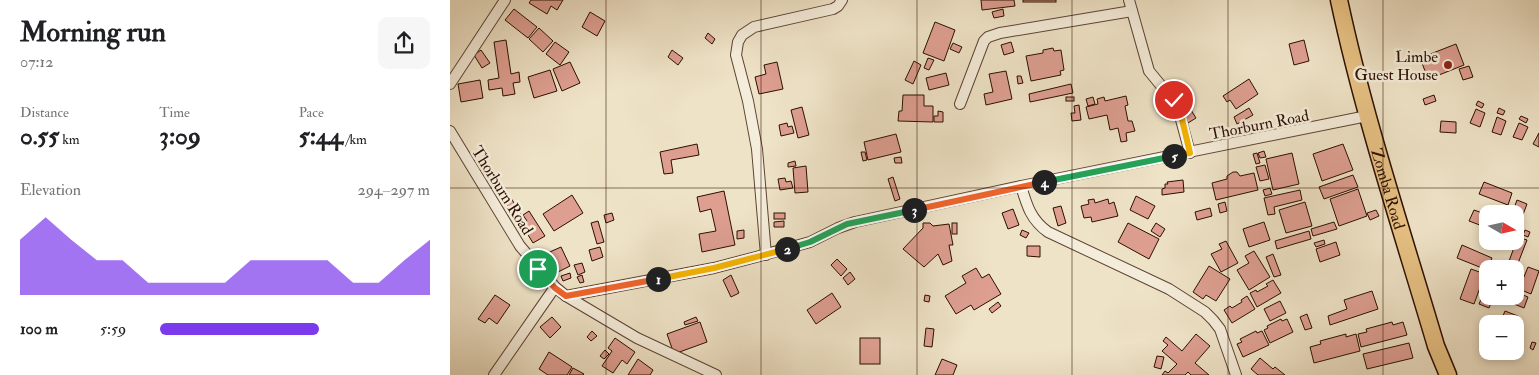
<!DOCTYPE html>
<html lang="en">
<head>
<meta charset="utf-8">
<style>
  body { margin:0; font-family:"IM FELL Double Pica",serif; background:#f6f6f6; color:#202124; height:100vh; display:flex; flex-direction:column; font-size:19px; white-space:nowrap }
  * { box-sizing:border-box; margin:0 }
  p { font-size:16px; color:#757577 }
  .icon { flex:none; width:28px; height:28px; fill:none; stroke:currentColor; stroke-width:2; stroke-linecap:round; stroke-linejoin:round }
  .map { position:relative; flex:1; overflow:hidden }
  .details { display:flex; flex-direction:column; background:#fff; width:450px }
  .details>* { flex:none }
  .needle { width:32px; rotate:99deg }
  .controls { position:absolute; left:1029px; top:205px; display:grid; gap:10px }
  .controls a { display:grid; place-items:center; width:45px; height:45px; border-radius:10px; background:#fff; box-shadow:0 2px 8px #0003; font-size:25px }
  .pin { position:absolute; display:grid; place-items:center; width:42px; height:42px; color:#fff; margin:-21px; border:2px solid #fff; border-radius:50%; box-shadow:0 1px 5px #0007 }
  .km { position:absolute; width:25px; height:25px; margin:-12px; border-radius:50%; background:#222; color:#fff; font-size:14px; line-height:25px; text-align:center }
  .round { display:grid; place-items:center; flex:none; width:52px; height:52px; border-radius:10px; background:#f6f6f6 }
  .head { display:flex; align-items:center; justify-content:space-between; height:85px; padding:0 20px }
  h1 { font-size:28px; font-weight:800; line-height:38px }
  .stats { display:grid; grid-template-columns:repeat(3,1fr); gap:8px; height:85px; padding:5px 20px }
  .stats div { display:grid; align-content:center }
  .stats b { font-size:25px; font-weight:800 }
  .stats small { font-size:14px; font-weight:400 }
  .stats p { font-size:14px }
  .chart { height:140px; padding:10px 20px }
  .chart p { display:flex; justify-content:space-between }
  .chart svg { width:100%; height:90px; margin-top:5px; fill:#7c3aed; opacity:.7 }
  ul { padding:0 20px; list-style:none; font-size:16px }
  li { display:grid; grid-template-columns:80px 60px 1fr; align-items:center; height:38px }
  li i { height:12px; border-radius:6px; background:#7c3aed }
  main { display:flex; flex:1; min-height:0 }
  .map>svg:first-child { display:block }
  .building { fill:#de9f91; stroke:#2b0e00 }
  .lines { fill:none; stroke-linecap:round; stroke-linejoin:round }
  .minor-casing { stroke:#5c4332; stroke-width:12 }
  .trunk-casing { stroke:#2b0e00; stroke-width:19 }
  .minor { stroke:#f5eddb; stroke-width:10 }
  .trunk { stroke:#e8c284; stroke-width:16 }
  .split-1-casing { stroke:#fff; stroke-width:10 }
  .split-2-casing { stroke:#fff; stroke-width:10 }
  .split-3-casing { stroke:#fff; stroke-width:10 }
  .split-4-casing { stroke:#fff; stroke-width:10 }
  .split-5-casing { stroke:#fff; stroke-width:10 }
  .split-6-casing { stroke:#fff; stroke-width:10 }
  .split-1 { stroke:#f0652b; stroke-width:6 }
  .split-2 { stroke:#f5b400; stroke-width:6 }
  .split-3 { stroke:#22a559; stroke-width:6 }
  .split-4 { stroke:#f0652b; stroke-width:6 }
  .split-5 { stroke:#22a559; stroke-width:6 }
  .split-6 { stroke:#f5b400; stroke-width:6 }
  .grid { fill:none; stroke:#2b0e00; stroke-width:1; stroke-opacity:0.55 }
  .poi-dot { fill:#8f2418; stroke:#f5eddb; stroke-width:2 }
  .labels { text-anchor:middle; stroke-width:5; stroke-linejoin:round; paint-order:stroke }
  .poi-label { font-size:16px; fill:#2b0e00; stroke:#f5eddb; text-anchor:end }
  .street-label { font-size:16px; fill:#2b0e00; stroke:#f5eddb }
</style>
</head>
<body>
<main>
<section class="details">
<div class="head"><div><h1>Morning run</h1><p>07:12</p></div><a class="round"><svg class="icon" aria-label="share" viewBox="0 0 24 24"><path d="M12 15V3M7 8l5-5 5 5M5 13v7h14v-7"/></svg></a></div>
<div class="stats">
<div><p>Distance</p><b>0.55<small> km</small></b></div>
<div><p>Time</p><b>3:09</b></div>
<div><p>Pace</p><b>5:44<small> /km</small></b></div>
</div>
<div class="chart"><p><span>Elevation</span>294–297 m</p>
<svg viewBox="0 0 160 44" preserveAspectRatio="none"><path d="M0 44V17L10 6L20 17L30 27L40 27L50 38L60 38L70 38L80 38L90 27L100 27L110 27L120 27L130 38L140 38L150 27L160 17V44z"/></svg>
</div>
<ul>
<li><b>100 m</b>5:59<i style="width:59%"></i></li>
</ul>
</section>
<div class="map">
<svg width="1089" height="375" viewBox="0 0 1089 375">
  <rect width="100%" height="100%" fill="#efe3c7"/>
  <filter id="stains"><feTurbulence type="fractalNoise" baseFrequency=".004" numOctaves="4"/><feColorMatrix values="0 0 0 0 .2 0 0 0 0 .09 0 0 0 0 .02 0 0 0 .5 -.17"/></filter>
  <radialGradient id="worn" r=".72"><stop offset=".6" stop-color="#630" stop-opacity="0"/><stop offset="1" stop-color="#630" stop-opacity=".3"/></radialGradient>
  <!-- building -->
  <g class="building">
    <path d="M81,0H113L107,10L101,6L97,14L79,3Z"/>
    <path d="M531,0H564L565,6L532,10Z"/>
    <rect x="573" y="0" width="33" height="2"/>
    <path d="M64,9L87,27L78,38L55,20Z"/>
    <path d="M553,9L554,16L544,18L542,12Z"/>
    <path d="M140,12L155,21L147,36L132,27Z"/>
    <path d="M485,22L505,30L494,61L473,53Z"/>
    <path d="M89,28L103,41L93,52L79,39Z"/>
    <path d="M258,33L265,39L262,44L255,38Z"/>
    <path d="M56,40L61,74L69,72L70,82L63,83L65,94L53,96L52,88L39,90L38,80L49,78L44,42Z"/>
    <path d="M854,40L859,61L844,65L839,44Z"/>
    <path d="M105,42L119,52L110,65L96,54Z"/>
    <path d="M561,42L564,52L554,55L551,45Z"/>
    <path d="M503,43L512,47L509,53L500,49Z"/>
    <path d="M1006,44L1014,65L974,81L970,73L975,71L970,58Z"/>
    <path d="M603,48L604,51L611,50L614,70L610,71L611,75L581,81L576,56L593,53V50Z"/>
    <path d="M31,50L40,63L32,68L24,55Z"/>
    <path d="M222,50L233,58L228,65L218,57Z"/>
    <path d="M478,58L484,60L479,70L474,68Z"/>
    <path d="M464,61L471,65L463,84L455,80Z"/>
    <path d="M120,62L130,83L112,91L103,69Z"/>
    <path d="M327,62L333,89L309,94L305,77L316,74L314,65Z"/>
    <path d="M1019,66L1023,77L1013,80L1009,69Z"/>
    <path d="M100,70L107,91L84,98L78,77Z"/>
    <path d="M556,71L562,99L536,105L534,94L543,92L539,74Z"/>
    <path d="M496,73L499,85L479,90L476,78Z"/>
    <path d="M567,76H571L573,83L568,84Z"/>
    <path d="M799,79L808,94L786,109L780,100L777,102L773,96Z"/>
    <path d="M30,80L33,98L11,102L8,84Z"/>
    <path d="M621,84L623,93L580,102L579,94Z"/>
    <path d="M453,95H474V106H483V122L448,121L449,111H452Z"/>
    <path d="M984,95L986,101L975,105L973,99Z"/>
    <path d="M676,96L678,105L675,106L678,121H682L685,131L676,133L677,141L671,142L668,128L660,130L657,115L639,119L636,107L648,104L647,99L654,97L655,101Z"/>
    <rect x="616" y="97" width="8" height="4"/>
    <path d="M643,97L645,104L638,106L636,99Z"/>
    <path d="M1028,101L1034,104L1032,108L1026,105Z"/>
    <path d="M629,105L631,120L622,121L621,113H625L624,106Z"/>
    <path d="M352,107L359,135L348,138L341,110Z"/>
    <path d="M799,108L803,115L787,124L784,117Z"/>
    <path d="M1049,108L1055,111L1053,115L1047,113Z"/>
    <path d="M1026,109L1035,113L1030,127L1020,123Z"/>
    <path d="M741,110L746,118L738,123L733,115Z"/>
    <path d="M488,111L493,112V122H484V116H488Z"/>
    <path d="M1071,116L1078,119L1076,123L1069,119Z"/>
    <path d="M1047,117L1056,121L1051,135L1042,132Z"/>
    <path d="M991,121L1006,122V133L990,132Z"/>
    <path d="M337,123L338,127L342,126L344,133L331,136L329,125Z"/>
    <path d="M1069,123L1078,127L1072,140L1063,137Z"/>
    <path d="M1089,133V147L1083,144Z"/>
    <path d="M446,134L451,152L418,160L414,142Z"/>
    <path d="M247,144L249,155L221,160L223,173L214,174L210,152Z"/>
    <path d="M893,144L903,170L872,181L863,154Z"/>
    <path d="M814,151L816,157L810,158L808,153Z"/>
    <path d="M411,152H415L417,160L413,161Z"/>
    <path d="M807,153L810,163L806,164L803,154Z"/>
    <path d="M842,153L849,184L823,190L816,159Z"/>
    <path d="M451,157L452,163H445L444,158Z"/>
    <path d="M345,161L346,166L338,167V163Z"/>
    <path d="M815,165L819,179L810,181L806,167Z"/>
    <path d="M356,166L358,192L345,193L343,168Z"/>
    <path d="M783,172H787L790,176L804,173L808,190L766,200L762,183L777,179V176Z"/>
    <path d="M903,175L908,187L874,199L869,187Z"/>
    <path d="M443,177L450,199L445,201L438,179Z"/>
    <path d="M335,178L336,182L341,181L343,188L330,190L328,179Z"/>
    <path d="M733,180L734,192L712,195V189L715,188V184H718L717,182Z"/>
    <path d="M1034,182L1062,193L1058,205L1029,194Z"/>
    <path d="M820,188L822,194L815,196L813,190Z"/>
    <path d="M908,189L917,216L889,226L880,199Z"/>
    <path d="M850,190L852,200L824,207L825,214L818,215L814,198Z"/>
    <path d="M274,191L285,245L252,252L249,234L266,231L261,209L250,212L247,197Z"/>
    <path d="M122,195L133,213L104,231L93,214Z"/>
    <path d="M686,196L705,206L698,219L680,210Z"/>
    <path d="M61,198L72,216L66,220L55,202Z"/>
    <path d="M644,199L645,203L658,199L659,204L664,202L668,216L642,222L641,217L634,218L631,206L639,204L638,200Z"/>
    <path d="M1067,200L1077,204L1065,236V214H1062Z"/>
    <path d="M775,202L777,211L770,213L768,204Z"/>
    <path d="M855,202L862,226L836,233L829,210Z"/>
    <path d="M611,206L616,223L608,226L603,208Z"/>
    <path d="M760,208L762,216L747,220L745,212Z"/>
    <path d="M563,209L569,225L558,229L552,213Z"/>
    <path d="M926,210L929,216L920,220L917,213Z"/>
    <path d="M1024,210L1038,215V228L1019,221Z"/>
    <path d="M79,211L95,236L83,243L72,225L77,221L73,215Z"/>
    <path d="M162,213L164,220L156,223L154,215Z"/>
    <rect x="324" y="213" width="11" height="6"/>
    <path d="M148,221L154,242L147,244L141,223Z"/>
    <path d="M334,221V227H324V222Z"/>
    <path d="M814,222L820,240L799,247L793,229Z"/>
    <path d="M884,222L887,229L863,236L861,229Z"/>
    <path d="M473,223H480L483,226L499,224L503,245H499L502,261L493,265L488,254L474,267L453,249L473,228Z"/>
    <rect x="502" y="223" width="5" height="11"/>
    <path d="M678,223L709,239L699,259L668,242Z"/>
    <path d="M706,223L715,229L710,237L701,231Z"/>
    <path d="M294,230V238L287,239V231Z"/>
    <path d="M572,230L579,233L576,238L570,235Z"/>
    <path d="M1075,230L1080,232L1078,237L1073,235Z"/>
    <path d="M859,231L861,239L827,249L825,241Z"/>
    <path d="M1068,237L1077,240L1065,271V269H1056Z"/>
    <path d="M874,240L875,244L866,247L864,243Z"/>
    <path d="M776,241L788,263L771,272L761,254L772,249L769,244Z"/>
    <path d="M886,242L890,255L870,262L866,249Z"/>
    <path d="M1012,245L1042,258L1037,270L1007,258Z"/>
    <path d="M577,246H590V257L577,256Z"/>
    <path d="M111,247L120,266L102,275L93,255Z"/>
    <path d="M150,247L153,257L142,261L139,250Z"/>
    <path d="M804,251L820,277L799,290L787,270L799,263L795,256Z"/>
    <path d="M823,254L831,275L824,277L816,257Z"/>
    <path d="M387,259L397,269L391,276L381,265Z"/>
    <path d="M132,263L135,272L128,275L124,265Z"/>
    <path d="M759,266L780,279L766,301L756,295L753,299L743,292Z"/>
    <path d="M1078,267L1089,271L1081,294L1069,289Z"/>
    <path d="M526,268L532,278L539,274L551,294L524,310L521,305L506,314L495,296L516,283L512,276Z"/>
    <path d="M1021,269L1035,274L1024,304L1010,299Z"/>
    <path d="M400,272L405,279L398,285L393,278Z"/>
    <path d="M120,273L121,278L113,281L111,276Z"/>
    <path d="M132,275L134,282L130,283L127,277Z"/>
    <path d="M281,275L289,293L281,297L273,280Z"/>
    <path d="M823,280L831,293L807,307L800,293L806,290L807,292L818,286L816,284Z"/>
    <path d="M1038,283V296H1044L1039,308L1029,304Z"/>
    <path d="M922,291L928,309L880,325L878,316L897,309L894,300Z"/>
    <path d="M382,293L391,307L366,324L357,310Z"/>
    <path d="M1068,293L1078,297L1074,308L1064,304Z"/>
    <path d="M45,295L60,305L47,324L39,318L35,323L28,319Z"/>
    <path d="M475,295L480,296L479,302L474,301Z"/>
    <path d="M797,296L805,309L782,323L774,310L780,306L782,308L792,302L791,300Z"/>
    <path d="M830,301L836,313L820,321L814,309Z"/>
    <path d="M548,302L551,306L542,313L539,309Z"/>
    <path d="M1055,311L1068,316L1065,323L1052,318Z"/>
    <path d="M857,314L862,328L855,330L850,317Z"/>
    <path d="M102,317L111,327L100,338L90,327Z"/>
    <path d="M246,317L248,321L235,325L234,322Z"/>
    <path d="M831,319L832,321L837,319L843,332L820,343L814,330L818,328L817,326Z"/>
    <path d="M250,322L257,342L224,354L217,334Z"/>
    <path d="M942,322L943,325L953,322L957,335L911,347L908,334L917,332L916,329Z"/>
    <path d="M476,328L484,329L482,347L474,346Z"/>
    <path d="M142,331L147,336L141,341L137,337Z"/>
    <path d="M806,331L807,333L812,331L819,345L793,357L787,344L792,342L790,339Z"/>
    <path d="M746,334L760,346L745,363L759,375H741L738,372L735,375H712L715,371L718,373L727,364L712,351L718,345L713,341L716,337L732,351Z"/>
    <path d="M896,334V337L906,334L910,351L864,363L860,347L871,344L870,341Z"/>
    <path d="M1065,335L1071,337L1065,354L1058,351H1065Z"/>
    <path d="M165,338L185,352L177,364L172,360L163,373L152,366L162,351L158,348Z"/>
    <rect x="410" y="338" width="20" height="26"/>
    <path d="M1082,342L1086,343L1083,350L1080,348Z"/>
    <path d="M959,343L963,358L917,369L913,354Z"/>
    <path d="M155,350L159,354L154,359L150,356Z"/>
    <path d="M99,352L122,367L117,375H98L89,369Z"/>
    <path d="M707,356L714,357L711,369L704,367Z"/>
    <path d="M810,358L823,369L825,367L835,375H808L801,369Z"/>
    <path d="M188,359L203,370L200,375H178Z"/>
    <path d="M492,359L507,365L503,375H485Z"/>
    <path d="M123,368L134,374L133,375H119Z"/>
  </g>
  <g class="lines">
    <!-- minor casing -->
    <g class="minor-casing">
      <g id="minor">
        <path d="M679,0L699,71L727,105L740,153"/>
        <path d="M0,84L55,0"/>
        <path d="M510,104L534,41L538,37L550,33L682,11"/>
        <path d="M0,131L70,246L105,287L116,296L187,338L266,375"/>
        <path d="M571,186C577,206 581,220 598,232L719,289L755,312L763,320L770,329L786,375"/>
        <path d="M316,255L307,149L298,101L286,55L288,42L292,35L304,27L383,9L388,6L392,0"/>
        <path d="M116,296L264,268L306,257L360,242L388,228L405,222L571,186L917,116"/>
        <path d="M44,375L105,287"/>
      </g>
    </g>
    <!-- trunk casing -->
    <g class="trunk-casing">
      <g id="trunk">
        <path id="s1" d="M889,0C914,117 952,231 986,346L998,375"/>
      </g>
    </g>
    <!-- minor -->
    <use href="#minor" class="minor"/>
    <!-- trunk -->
    <use href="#trunk" class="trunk"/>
  </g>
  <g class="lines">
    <!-- split-1 casing -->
    <g class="split-1-casing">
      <path id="split-1" d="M88,269L105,288L116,296L208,279"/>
    </g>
    <!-- split-2 casing -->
    <g class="split-2-casing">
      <path id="split-2" d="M208,279L264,268L337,249"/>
    </g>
    <!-- split-3 casing -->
    <g class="split-3-casing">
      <path id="split-3" d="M337,249L360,242L397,224L464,210"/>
    </g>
    <!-- split-4 casing -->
    <g class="split-4-casing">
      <path id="split-4" d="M464,210L594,182"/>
    </g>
    <!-- split-5 casing -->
    <g class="split-5-casing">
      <path id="split-5" d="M594,182L724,156"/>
    </g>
    <!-- split-6 casing -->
    <g class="split-6-casing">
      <path id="split-6" d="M724,100L730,111L740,153L724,156"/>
    </g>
    <!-- split-1 -->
    <use href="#split-1" class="split-1"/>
    <!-- split-2 -->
    <use href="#split-2" class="split-2"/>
    <!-- split-3 -->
    <use href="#split-3" class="split-3"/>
    <!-- split-4 -->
    <use href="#split-4" class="split-4"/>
    <!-- split-5 -->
    <use href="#split-5" class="split-5"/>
    <!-- split-6 -->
    <use href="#split-6" class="split-6"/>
  </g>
  <!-- grid -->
  <path class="grid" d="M156,0V375M311,0V375M467,0V375M622,0V375M778,0V375M933,0V375M0,188H1089"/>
  <!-- markers -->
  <circle class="poi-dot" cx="998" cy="65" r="5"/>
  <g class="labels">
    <!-- poi labels -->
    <g class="poi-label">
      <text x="988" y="62">Limbe<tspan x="988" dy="18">Guest House</tspan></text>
    </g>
    <!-- street labels -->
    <g class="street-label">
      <text transform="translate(809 124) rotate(-11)" y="6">Thorburn Road</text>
      <text dy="6" stroke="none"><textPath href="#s1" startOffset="195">Zomba Road</textPath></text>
      <text transform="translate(53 190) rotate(58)" y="6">Thorburn Road</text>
    </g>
  </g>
  <rect width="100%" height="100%" filter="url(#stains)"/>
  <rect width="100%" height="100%" fill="url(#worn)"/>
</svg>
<div class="controls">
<a><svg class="needle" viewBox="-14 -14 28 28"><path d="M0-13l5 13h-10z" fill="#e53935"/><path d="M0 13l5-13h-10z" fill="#757577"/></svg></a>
<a>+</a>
<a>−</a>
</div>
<div class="pin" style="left:88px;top:269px;background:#1e9e55"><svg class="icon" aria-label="arrive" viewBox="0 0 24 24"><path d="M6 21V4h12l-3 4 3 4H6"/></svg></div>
<div class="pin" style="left:724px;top:100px;background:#d93025"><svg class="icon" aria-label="check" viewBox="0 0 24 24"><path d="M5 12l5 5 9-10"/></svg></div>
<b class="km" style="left:208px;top:279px">1</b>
<b class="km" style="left:337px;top:249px">2</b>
<b class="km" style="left:464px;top:210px">3</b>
<b class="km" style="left:594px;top:182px">4</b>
<b class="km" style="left:724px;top:156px">5</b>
</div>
</main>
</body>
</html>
